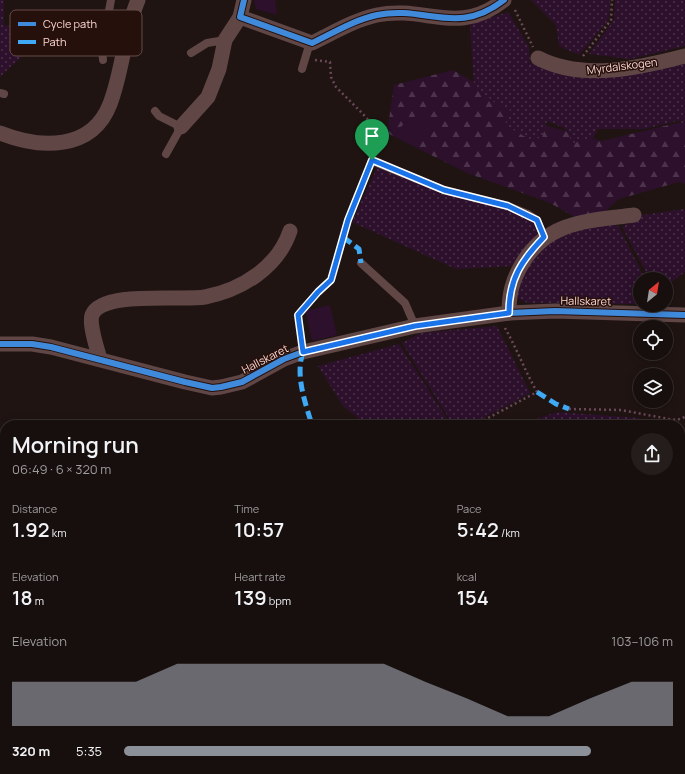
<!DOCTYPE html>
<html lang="en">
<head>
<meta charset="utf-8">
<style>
  body { margin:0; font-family:Manrope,sans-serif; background:#241d1c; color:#f1f3f6; height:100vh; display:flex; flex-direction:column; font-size:15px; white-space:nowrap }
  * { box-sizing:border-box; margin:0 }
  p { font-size:13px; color:#9e9c9e }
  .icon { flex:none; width:22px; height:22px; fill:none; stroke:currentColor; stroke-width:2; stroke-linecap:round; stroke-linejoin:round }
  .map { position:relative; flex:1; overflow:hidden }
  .side { position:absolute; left:0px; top:420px; width:685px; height:354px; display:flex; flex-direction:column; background:#170f0e; border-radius:16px 16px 0 0; box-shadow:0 2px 10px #0003,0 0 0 1px #362f2e }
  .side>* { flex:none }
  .needle { width:26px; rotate:30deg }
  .tools { position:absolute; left:633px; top:272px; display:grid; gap:8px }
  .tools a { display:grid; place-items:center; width:40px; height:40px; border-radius:50%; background:#170f0e; box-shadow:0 2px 10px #0003,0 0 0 1px #362f2e; font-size:20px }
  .pin { position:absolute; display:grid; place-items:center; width:34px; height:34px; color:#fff; margin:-41px -17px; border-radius:50% 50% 50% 0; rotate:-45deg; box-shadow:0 0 4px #0007 }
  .pin .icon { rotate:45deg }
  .round { display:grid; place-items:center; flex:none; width:42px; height:42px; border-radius:21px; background:#241d1c }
  .headline { display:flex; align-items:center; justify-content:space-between; height:68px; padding:0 12px }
  h1 { font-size:22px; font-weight:600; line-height:30px }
  .figures { display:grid; grid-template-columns:repeat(3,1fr); gap:6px; height:68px; padding:4px 12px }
  .figures div { display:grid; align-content:center }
  .figures b { font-size:20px; font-weight:600 }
  .figures small { font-size:11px; font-weight:400 }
  .figures p { font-size:11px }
  .chart { height:112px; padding:8px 12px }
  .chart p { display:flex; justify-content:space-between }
  .chart svg { width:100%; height:72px; margin-top:4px; fill:#8c9099; opacity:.7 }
  ul { padding:0 12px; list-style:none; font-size:13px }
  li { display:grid; grid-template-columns:64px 48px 1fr; align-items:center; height:30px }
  li i { height:10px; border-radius:5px; background:#8c9099 }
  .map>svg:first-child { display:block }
  .forest { fill:url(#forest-firs) }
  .park { fill:#2c102c }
  .garden { fill:url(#garden-dots) }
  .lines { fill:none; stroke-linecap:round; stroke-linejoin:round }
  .path { stroke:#6a4859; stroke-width:2.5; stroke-dasharray:2 3; stroke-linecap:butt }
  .service { stroke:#604746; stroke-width:8 }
  .minor { stroke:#604746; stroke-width:15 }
  .quiet { stroke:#3fa9f5; stroke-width:5; stroke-dasharray:10 5; stroke-linecap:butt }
  .cycleway-casing { stroke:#25100c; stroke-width:8 }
  .cycleway { stroke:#408adc; stroke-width:6 }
  .route-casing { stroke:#fff; stroke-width:8 }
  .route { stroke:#1a73e8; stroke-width:5 }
  .labels { text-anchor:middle; stroke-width:3; stroke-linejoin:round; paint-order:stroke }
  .street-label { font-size:11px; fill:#ffd6d0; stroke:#25100c }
  .key { fill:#25100c; stroke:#664b47; stroke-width:1 }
  .key-label { font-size:11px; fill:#ffd6d0 }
</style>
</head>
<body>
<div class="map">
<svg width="685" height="774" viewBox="0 0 685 774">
  <defs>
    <pattern id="forest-firs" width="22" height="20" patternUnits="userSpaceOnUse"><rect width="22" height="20" fill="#2c102c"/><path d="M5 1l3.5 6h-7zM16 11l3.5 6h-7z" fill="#4c324a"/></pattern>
    <pattern id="garden-dots" width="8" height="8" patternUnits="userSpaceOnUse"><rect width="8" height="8" fill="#2c102c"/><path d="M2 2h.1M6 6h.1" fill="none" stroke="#4c324a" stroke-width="1.8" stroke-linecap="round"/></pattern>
  </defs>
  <rect width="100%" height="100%" fill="#1f1412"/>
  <!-- forest -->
  <g class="forest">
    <path d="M453,70L548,126L602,141L685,121V184L679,182L619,199L589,225L550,203L467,173L387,133L394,85Z"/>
    <path d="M685,436V641L680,649V439Z"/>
    <path d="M5,749V769H601L598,774H0V750Z"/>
  </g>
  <!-- park -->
  <g class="park">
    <path d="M254,0H275L277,15L256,9Z"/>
    <path d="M421,112L433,131L411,146L399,128Z"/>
    <path d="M330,305L337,335L312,341L305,311Z"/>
  </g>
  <!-- garden -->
  <g class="garden">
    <path d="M0,0H4V26L20,24L34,45L0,77Z"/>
    <path d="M531,0H610L609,19L579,55L559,46L556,25Z"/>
    <path d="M615,0H685V46L630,59L589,54L614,20Z"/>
    <path d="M508,12L529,47L530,62L522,71L534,59L550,68L685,62V129H683L681,120L644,129H598L593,138L574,143L570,138V133L564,128L547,121L542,138L529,139L505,125L510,109L494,102L474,86L470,24Z"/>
    <path d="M381,159L444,190L521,208L537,227L536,240L513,266L456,269L352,222Z"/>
    <path d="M685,209V272L666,286V279H650L622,227L642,215Z"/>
    <path d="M612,223L619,227L644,277V279H640V304L528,303L517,298L521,275L532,256L554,236Z"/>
    <path d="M497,326L530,393L470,425H453L402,343L421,333Z"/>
    <path d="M399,344L451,425H357L358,418L343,406L318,366Z"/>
    <path d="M557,412L639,418L640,425H532L528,422Z"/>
    <path d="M680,462L685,469V533L680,534Z"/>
  </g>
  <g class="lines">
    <!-- path -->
    <g class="path">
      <path d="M515,10L533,47"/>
      <path d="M583,56L611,20L612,0"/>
      <path d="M315,60L330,62L331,77L336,87L362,113L380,133L375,151"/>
      <path d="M302,337L298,315L317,292L331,280L348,220L368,171"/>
      <path d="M569,409L621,410L669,419L677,420L685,417"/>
      <path d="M475,425L537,392C525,371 517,349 505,328"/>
      <path d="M0,505L5,508"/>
      <path d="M0,604H5"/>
    </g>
    <!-- service -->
    <g class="service">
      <path d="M191,53L207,43L225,40"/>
      <path d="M103,60L102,49L111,0"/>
      <path d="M302,69L308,49L312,43"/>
      <path d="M0,93L4,94"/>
      <path d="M155,111L159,116L181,127L166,154"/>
      <path d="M372,161L444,190L508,206L528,214L537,220L544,237"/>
      <path d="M361,263L405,303L415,326"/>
      <path d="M0,725L5,740"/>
      <path d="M223,774L227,769"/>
    </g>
    <!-- minor -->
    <g class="minor">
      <path d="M244,0L240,17L312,43C333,33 354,20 377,15C426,5 457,37 504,0"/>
      <path d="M538,58C582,81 639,68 685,56"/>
      <path d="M181,127L208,97L219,69L225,40L240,17"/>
      <path d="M0,133C40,149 92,151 110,104C123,70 124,33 138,0"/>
      <path d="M509,313C509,294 512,281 522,264C548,220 589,221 634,215"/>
      <path d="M0,344H32L51,347L185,382L212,388L221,387L242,382L284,359L303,352L415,326L509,313L555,311L685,315"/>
      <path d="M100,359C97,349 89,324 92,315C102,290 181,301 205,297C242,290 278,267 290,231"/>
      <path d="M680,446L685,444"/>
      <path d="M0,468L5,470"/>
      <path d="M680,746L685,737"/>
      <path d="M0,747L5,746"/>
      <path d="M665,774L668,769"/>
    </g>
    <!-- quiet -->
    <g class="quiet">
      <path d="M343,237L359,249L361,263"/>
      <path d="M303,352C295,375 305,402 312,425"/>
      <path d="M537,392L556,404L569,409"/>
      <path d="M680,615L685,614"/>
    </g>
    <!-- cycleway casing -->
    <g class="cycleway-casing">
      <g id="cycleway">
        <path d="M244,0L240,17L312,43C333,33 354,20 377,15C426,5 457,37 504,0"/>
        <path d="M0,344H32L51,347L185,382L212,388L221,387L242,382L284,359L303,352L415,326L509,313L555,311L685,315"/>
      </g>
    </g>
    <!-- cycleway -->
    <use href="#cycleway" class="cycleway"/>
  </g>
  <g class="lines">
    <!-- route casing -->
    <g class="route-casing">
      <path id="route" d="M372,160L444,190L508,206L537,220L544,237C521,261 509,279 509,313L415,326L303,352L298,315L318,292L331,280L348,220Z"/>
    </g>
    <!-- route -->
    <use href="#route" class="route"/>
  </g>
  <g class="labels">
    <!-- street labels -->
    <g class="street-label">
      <text transform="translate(622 66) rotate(-7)" y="4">Myrdalskogen</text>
      <text transform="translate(586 301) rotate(1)" y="4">Hallskaret</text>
      <text transform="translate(265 359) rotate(-27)" y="4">Hallskaret</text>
    </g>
  </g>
  <!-- legend -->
  <rect x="10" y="10" width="132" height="46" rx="6" class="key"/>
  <rect x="18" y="22" width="18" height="4" fill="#408adc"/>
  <rect x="18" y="40" width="18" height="4" fill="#3fa9f5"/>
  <g class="key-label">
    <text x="43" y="28">Cycle path</text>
    <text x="43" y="46">Path</text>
  </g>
</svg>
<div class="tools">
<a><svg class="needle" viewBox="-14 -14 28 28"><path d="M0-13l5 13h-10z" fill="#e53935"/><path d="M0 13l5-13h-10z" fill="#9e9c9e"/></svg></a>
<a><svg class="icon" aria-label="locate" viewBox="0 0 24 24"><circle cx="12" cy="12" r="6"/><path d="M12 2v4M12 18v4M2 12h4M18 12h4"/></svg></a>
<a><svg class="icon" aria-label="layers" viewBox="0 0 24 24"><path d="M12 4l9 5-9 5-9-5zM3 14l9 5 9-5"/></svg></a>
</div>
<div class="pin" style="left:372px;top:160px;background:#1e9e55"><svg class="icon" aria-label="arrive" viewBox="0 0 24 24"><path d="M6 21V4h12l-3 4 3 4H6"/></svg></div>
<section class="side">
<div class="headline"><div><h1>Morning run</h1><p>06:49 · 6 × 320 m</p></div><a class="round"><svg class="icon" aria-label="share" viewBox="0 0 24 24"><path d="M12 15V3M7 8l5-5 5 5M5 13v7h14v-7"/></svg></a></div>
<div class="figures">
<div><p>Distance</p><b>1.92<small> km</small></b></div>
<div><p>Time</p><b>10:57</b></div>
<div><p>Pace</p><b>5:42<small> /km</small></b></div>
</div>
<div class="figures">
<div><p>Elevation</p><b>18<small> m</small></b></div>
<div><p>Heart rate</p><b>139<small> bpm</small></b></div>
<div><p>kcal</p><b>154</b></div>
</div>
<div class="chart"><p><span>Elevation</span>103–106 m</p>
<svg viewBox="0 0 160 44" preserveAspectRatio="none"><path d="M0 44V17L10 17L20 17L30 17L40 6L50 6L60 6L70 6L80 6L90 6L100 17L110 27L120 38L130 38L140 27L150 17L160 17V44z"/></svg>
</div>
<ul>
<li><b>320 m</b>5:35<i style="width:85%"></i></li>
</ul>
</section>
</div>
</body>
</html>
